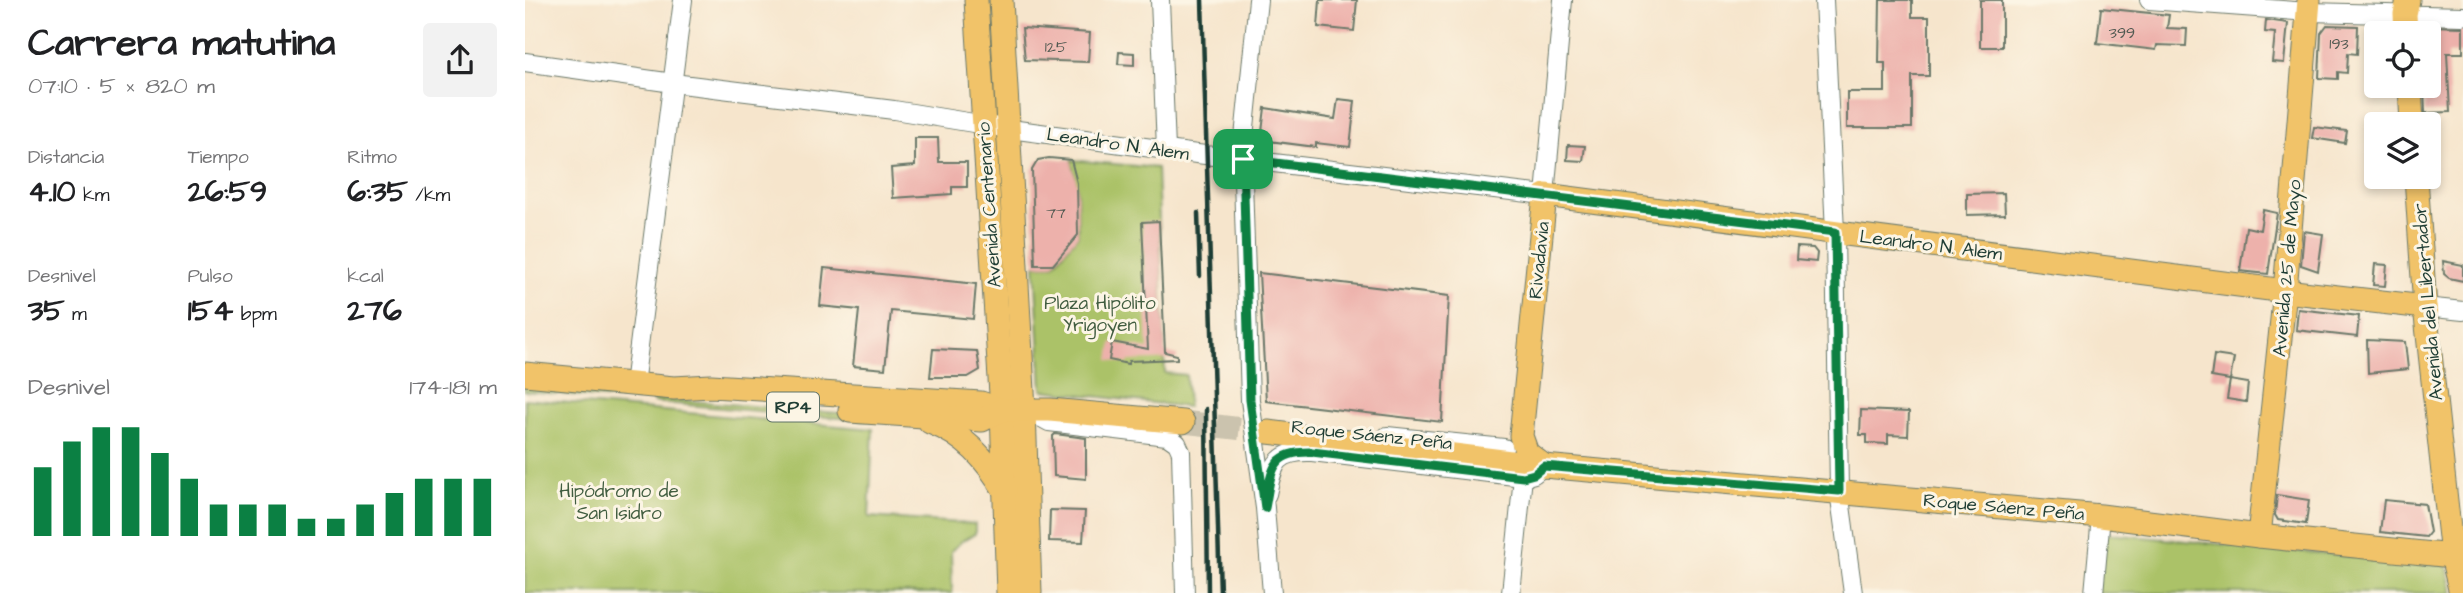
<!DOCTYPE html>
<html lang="es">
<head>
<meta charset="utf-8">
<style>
  body { margin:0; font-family:"Architects Daughter",sans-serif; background:#f2f2f2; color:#202124; height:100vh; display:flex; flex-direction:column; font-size:26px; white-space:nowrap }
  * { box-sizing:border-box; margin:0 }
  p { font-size:23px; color:#757577 }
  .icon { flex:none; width:38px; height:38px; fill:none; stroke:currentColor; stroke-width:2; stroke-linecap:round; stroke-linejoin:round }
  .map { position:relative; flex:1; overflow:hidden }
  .side { display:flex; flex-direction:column; background:#fff; width:525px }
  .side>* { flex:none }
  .controls { position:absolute; left:1839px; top:21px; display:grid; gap:14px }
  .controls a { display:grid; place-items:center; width:77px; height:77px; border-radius:7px; background:#fff; box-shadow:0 4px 10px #0003; font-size:35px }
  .pin { position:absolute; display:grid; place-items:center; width:60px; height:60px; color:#fff; margin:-30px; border-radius:14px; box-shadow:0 4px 10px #0006 }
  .round { display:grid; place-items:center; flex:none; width:74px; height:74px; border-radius:7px; background:#f2f2f2 }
  .overview { display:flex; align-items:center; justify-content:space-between; height:119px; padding:0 28px }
  h1 { font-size:38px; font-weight:800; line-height:52px }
  .stats { display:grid; grid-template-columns:repeat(3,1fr); gap:10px; height:119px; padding:7px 28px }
  .stats div { display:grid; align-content:center }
  .stats b { font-size:30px; font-weight:800 }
  .stats small { font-size:19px; font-weight:400 }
  .stats p { font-size:19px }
  .chart { height:196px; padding:14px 28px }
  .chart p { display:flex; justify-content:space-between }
  .chart svg { width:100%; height:126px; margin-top:7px; stroke:#0b8043; stroke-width:6 }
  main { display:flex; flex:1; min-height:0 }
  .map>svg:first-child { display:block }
  .green { fill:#abc267; stroke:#65804e; stroke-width:2 }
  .building { fill:#edb1ab }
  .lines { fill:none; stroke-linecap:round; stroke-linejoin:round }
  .major-tunnel { stroke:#cbc3ae; stroke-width:23; stroke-dasharray:23 11; stroke-linecap:butt }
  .minor-casing { stroke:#6a7869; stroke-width:20 }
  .major-casing { stroke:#6a7869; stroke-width:25 }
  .minor { stroke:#fff; stroke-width:18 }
  .major { stroke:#f1c369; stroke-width:23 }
  .rail { stroke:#1f3d34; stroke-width:4.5 }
  .route-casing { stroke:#fff; stroke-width:14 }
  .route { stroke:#0b8043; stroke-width:9 }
  .labels { text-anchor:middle; stroke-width:6; stroke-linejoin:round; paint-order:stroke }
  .number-label { font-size:16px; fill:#525a52 }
  .shield { fill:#fcf5e5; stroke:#617469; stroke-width:2 }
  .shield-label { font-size:18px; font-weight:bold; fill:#1f3d34 }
  .street-label { font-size:19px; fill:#1f3d34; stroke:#fcf5e5 }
  .park-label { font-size:19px; fill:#425e41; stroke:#fcf5e5 }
</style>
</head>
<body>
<main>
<section class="side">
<div class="overview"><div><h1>Carrera matutina</h1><p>07:10 · 5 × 820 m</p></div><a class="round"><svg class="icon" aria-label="share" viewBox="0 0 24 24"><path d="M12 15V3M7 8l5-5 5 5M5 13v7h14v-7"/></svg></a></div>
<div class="stats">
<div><p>Distancia</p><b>4.10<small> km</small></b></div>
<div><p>Tiempo</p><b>26:59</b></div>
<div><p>Ritmo</p><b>6:35<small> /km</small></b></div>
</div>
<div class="stats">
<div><p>Desnivel</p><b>35<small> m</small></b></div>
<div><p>Pulso</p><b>154<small> bpm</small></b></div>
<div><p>kcal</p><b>276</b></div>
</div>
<div class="chart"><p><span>Desnivel</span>174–181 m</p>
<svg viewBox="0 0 160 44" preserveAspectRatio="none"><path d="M5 44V20M15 44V11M25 44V6M35 44V6M45 44V15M55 44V24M65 44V33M75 44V33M85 44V33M95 44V38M105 44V38M115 44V33M125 44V29M135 44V24M145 44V24M155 44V24"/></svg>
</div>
</section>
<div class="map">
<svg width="1938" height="593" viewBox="0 0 1938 593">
  <rect width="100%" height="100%" fill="#fcf5e5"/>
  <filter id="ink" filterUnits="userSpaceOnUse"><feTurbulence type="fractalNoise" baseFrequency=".0143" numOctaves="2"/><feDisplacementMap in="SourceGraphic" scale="14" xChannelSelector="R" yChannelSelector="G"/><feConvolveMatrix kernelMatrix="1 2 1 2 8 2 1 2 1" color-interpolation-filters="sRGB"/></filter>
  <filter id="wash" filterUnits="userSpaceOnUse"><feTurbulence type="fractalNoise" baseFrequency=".00686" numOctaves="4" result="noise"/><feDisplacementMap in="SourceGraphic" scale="28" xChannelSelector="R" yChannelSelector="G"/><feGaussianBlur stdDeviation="1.57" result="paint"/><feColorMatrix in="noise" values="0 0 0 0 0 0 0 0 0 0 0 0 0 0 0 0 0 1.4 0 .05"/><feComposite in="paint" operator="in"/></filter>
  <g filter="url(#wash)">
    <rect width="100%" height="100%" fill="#f6e5cc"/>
    <!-- green -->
    <g class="green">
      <path d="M546,160L632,168L640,373L661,375L663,407L517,390L510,265H529L553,235L552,188Z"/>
      <path d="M0,386L92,395V399L0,391Z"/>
      <path d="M128,398L349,416V421L128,402Z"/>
      <path d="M0,399L348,429L344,517L450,524V534L438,540L426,551L427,593H0Z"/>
      <path d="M1574,533L1922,565L1928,593H1569Z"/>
    </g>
    <g id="blocks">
      <!-- building -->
      <g class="building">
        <path d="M795,0H832L829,31L793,27Z"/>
        <path d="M1355,0H1387V17H1404V76H1387V128H1322V92H1360V63H1354Z"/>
        <rect x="1455" y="0" width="22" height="47"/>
        <path d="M1576,8L1644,15L1642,28L1662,29L1661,46L1632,45L1631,50L1572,43Z"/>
        <path d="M1741,20L1763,23L1759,63L1747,62L1750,33L1740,32Z"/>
        <path d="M1802,25L1833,26L1832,54L1823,53L1822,73L1813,72V79L1794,78L1796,33Z"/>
        <path d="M1904,26L1938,27V53H1922L1925,112L1900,113L1899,86H1904Z"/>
        <path d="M497,28L565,33L563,62L500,60Z"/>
        <path d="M594,52L609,53V65L593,64Z"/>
        <path d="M813,99L830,101L825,147L791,143V147L736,140L740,108L810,119Z"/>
        <path d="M1789,127L1822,131L1820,143L1787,138Z"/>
        <path d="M390,138H413L414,162H442V187H427V194L368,198L366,168L390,166Z"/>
        <path d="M1043,145L1060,146L1058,161L1042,160Z"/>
        <path d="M524,158L546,160L552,183L553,235L528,265H510L507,170L513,160Z"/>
        <path d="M1479,193L1480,214L1442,215V194Z"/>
        <path d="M1738,210L1752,213L1743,274L1715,271L1721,227L1735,230Z"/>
        <path d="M634,221L640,352L652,355V359L604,361L603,364L584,360L587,342L623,349L617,222Z"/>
        <path d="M1779,231L1798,234L1793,271L1776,265Z"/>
        <path d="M1272,247L1288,248L1292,253L1291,262L1271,260Z"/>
        <path d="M1918,261L1938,265V281L1924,278L1919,274Z"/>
        <path d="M1850,264L1862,265L1860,286L1848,285Z"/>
        <path d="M299,268L451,284L448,319L366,311L360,369L328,366L334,310L295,306Z"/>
        <path d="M734,273L924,296L917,422L741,401Z"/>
        <path d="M1773,309L1834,316L1832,337L1771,330Z"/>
        <path d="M1842,340L1880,342L1883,369L1843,373Z"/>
        <path d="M408,349L452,351L455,370L443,377H405Z"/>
        <path d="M1689,355L1709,358L1705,380L1686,377Z"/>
        <path d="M1705,380L1723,383L1721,402L1702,399Z"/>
        <path d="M1336,410L1384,412L1383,436L1363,435V444L1342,443V435H1335Z"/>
        <path d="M530,434L561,438V479L529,476L528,436Z"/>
        <path d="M1752,495L1784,500L1781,524L1753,520L1750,515Z"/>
        <path d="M1859,500L1900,504L1905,532L1901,537L1855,532Z"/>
        <path d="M525,510L560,511L558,542L524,541Z"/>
      </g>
    </g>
  </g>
  <g filter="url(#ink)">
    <use href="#blocks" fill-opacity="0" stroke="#6a7869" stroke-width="2"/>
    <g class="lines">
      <!-- major-tunnel -->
      <path class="major-tunnel" d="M658,422L743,432"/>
      <!-- minor casing -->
      <g class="minor-casing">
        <g id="minor">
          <path d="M635,0L641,149"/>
          <path d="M733,0L718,147V180L725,400L740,508L747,593"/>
          <path d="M1299,0L1310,232L1314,491L1328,593"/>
          <path d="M1624,0L1784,12L1938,16"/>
          <path d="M0,62L148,83L369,110L485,129L672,154L1020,195L1038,0"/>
          <path d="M1900,307L1938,311"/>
          <path d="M109,385L158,0"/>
          <path d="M504,411L524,422L642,436L652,443L656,452L660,593"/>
          <path d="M862,436L979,448"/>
          <path d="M742,494C749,462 752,451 787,452L998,477L1009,474L1019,466"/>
          <path d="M986,593L998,477"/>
          <path d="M1569,593L1576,516"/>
        </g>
      </g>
      <!-- major casing -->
      <g class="major-casing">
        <g id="major">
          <path d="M451,0L477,410L483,593"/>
          <path d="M476,0L499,409L505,593"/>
          <path d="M1881,33L1880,14L1883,0"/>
          <path d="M1885,86L1887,124"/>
          <path d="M1891,177L1900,307L1927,556L1936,593"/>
          <path d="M0,374L149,388L186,386L456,403L477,410H525L658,422"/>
          <path d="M325,411L457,420L477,410"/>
          <path d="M405,422C441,436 461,459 480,491"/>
          <path d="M743,432L1019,466L1576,516L1734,536L1927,556"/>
          <path d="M1019,466L1002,453L996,436L1020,195L1760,291L1900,307"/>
          <path d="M1734,536L1760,291L1784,0"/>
        </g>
      </g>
      <!-- minor -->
      <use href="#minor" class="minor"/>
      <!-- major -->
      <use href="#major" class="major"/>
      <!-- rail -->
      <g class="rail">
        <path d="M677,0L695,593"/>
        <path d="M673,213L675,276"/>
        <path d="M681,409L683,593"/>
      </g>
    </g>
  </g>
  <g class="lines" filter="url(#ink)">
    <!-- route casing -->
    <g class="route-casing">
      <path id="route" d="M718,159L1310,232L1314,491L1019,466L1009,474L998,477L787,452C744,451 747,472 740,508L725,400Z"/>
    </g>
    <!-- route -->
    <use href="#route" class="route"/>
  </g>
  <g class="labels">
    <!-- number labels -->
    <g class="number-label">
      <text x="1597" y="38">399</text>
      <text x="1814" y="49">193</text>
      <text x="531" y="52">125</text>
      <text x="531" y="218">77</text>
    </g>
    <!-- shield labels -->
    <rect class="shield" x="242" y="392.5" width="52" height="29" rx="5"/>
    <g class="shield-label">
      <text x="268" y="413">RP4</text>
    </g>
    <!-- street labels -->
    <g class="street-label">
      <text transform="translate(593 143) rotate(8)" y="7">Leandro N. Alem</text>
      <text transform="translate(463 205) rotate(-94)" y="7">Avenida Centenario</text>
      <text transform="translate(1406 244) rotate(7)" y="7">Leandro N. Alem</text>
      <text transform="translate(1013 260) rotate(-84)" y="7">Rivadavia</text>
      <text transform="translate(1761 268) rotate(-85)" y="7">Avenida 25 de Mayo</text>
      <text transform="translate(1902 302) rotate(-95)" y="7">Avenida del Libertador</text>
      <text transform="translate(847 434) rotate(6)" y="7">Roque Sáenz Peña</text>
      <text transform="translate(1479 506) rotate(5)" y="7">Roque Sáenz Peña</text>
    </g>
    <!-- park labels -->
    <g class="park-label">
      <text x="575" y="309">Plaza Hipólito<tspan x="575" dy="22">Yrigoyen</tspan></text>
      <text x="94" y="497">Hipódromo de<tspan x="94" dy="22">San Isidro</tspan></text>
    </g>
  </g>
</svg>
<div class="controls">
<a><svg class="icon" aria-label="locate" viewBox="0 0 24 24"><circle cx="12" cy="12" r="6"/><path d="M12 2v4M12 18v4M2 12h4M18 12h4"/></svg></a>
<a><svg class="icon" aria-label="layers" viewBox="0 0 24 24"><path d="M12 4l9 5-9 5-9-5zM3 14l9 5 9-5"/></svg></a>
</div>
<div class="pin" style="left:718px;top:159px;background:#1e9e55"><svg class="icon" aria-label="arrive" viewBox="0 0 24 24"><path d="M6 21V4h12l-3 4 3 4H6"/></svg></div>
</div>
</main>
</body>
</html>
